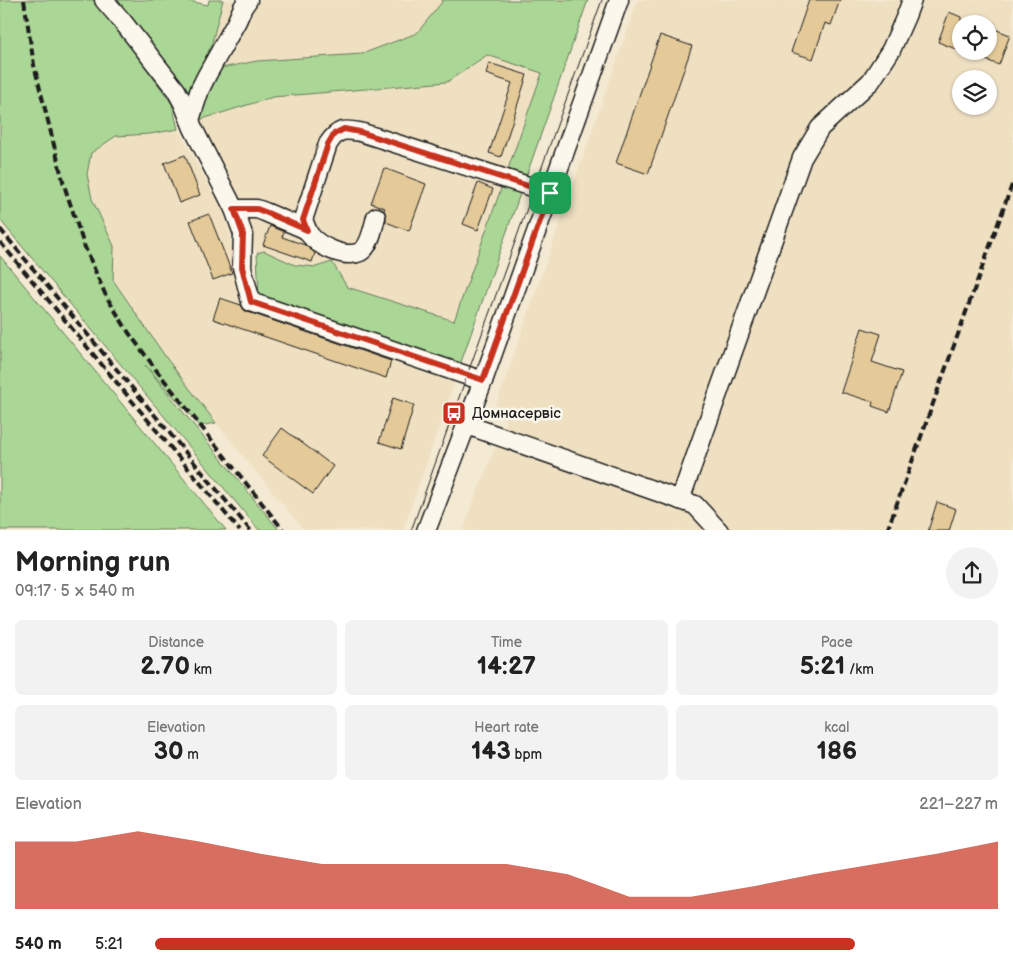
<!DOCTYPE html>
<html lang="en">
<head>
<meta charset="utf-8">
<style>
  body { margin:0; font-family:"Balsamiq Sans",sans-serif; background:#f2f2f2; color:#222; height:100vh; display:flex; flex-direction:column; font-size:19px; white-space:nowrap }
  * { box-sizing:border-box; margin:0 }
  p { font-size:16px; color:#767676 }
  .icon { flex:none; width:28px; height:28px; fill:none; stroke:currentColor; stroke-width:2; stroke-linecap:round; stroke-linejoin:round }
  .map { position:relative; height:530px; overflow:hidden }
  .sheet { display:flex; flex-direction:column; background:#fff; flex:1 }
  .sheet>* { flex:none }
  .controls { position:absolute; left:952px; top:15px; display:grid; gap:10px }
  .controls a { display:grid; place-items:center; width:45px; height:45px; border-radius:50%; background:#fff; box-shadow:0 1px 4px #0004; font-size:25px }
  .pin { position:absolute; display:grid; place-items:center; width:42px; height:42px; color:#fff; margin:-21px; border-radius:10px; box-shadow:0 2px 8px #0006 }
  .round { display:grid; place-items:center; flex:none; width:52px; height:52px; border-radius:26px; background:#f2f2f2 }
  .overview { display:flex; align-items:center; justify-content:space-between; height:85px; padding:0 15px }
  h1 { font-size:28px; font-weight:700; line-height:38px }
  .metrics { display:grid; grid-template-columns:repeat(3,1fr); gap:8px; height:85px; padding:5px 15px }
  .metrics div { display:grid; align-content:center; border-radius:8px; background:#f2f2f2; text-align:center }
  .metrics b { font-size:25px; font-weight:700 }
  .metrics small { font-size:14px; font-weight:400 }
  .metrics p { font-size:14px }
  .chart { height:140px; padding:10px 15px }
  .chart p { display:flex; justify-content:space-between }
  .chart svg { width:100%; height:90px; margin-top:5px; fill:#c8321e; opacity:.7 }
  ul { padding:0 15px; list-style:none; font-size:16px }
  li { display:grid; grid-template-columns:80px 60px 1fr; align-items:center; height:38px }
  li i { height:12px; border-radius:6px; background:#c8321e }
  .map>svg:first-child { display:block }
  .built { fill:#efe0c2; fill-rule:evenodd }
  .green { fill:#abd796; stroke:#647a59 }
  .building { fill:#e4ca99; stroke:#1c1c1c }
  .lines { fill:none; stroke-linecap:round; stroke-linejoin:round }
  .minor-casing { stroke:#1c1c1c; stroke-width:21 }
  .minor { stroke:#fbf7ec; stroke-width:18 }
  .tram { stroke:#1c1c1c; stroke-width:1 }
  .rail { stroke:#1c1c1c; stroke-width:4; stroke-dasharray:8 4; stroke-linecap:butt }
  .route-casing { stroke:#fff; stroke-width:10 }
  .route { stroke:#c8321e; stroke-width:6 }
  .labels { text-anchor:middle; stroke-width:5; stroke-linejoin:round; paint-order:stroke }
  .poi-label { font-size:15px; fill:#1c1c1c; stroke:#fbf7ec; text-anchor:start }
</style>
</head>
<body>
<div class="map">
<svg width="1013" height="531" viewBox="0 0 1013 531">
  <rect width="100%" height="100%" fill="#f4ead3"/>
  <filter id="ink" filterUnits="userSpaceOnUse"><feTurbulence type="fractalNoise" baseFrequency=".02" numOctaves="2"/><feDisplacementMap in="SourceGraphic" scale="10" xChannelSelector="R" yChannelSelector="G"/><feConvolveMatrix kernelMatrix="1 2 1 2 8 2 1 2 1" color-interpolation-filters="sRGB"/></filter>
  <g filter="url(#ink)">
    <!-- built -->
    <g class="built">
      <path d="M223,0H442V1L417,33L362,54L257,61L216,69L208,58Z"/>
      <path d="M638,0H1013V530L463,531L474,499L507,420L493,414ZM961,24H989V51H961ZM961,79H989V106H961Z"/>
      <path d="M487,55L542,73L454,321L346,287L332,262L316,267L295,265L264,251L257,253L199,120L273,97L447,82Z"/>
      <path d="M178,129L224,213L249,306L457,376L403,530H304L216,423L167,359L113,280L114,246L92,199L87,174L90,153L116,136L150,134Z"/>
    </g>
    <!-- green -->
    <g class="green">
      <path d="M0,0H95L117,26L172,104L178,129L150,134L116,136L91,153L87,174L92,199L114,246L113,280L167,359L216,423L200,426L145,365L279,530H259L0,220Z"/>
      <path d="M115,0H184L208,5L209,0H223L208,58L216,69L257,61L362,54L417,33L442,2V0H588L460,365L259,298L257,253L264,251L295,265L316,267L332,262L347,287L454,321L542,73L487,55L447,82L273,97L199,120L181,81Z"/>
      <path d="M0,256L226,530H0Z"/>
    </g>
    <!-- building -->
    <g class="building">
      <path d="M809,0H840L831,25L825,23L813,59L791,52Z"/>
      <path d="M949,12L961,17V51L938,42Z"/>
      <path d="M989,27L1010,35L999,65L965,52V51H989Z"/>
      <path d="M660,35L692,46L648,174L616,163Z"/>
      <path d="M489,63L527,75L501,157L489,153L512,83L486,74Z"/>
      <path d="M185,155L200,195L179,203L164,163Z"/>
      <path d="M384,168L426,184L409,231L386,222V215L384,210L385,208L371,203Z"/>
      <path d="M478,183L493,189L478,230L463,224Z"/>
      <path d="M209,214L232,273L213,280L190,221Z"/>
      <path d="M270,226L284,232L282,237L305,245L315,253L312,262L263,245Z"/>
      <path d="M220,298L241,305L244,310L248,312L391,361L386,378L213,319Z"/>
      <path d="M862,328L881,334L872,362L902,372L889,412L872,406L873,402L841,392Z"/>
      <path d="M393,398L414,405L401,449L379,442Z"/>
      <path d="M282,428L333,466L313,494L262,456Z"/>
      <path d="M937,502L956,509L949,531H928Z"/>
    </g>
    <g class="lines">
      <!-- minor casing -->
      <g class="minor-casing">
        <g id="minor">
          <path d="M104,0L123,22L176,90L183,103L193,128L234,209L243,234L242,267L251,302L483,381"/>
          <path d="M190,120L200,89L207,75L237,21L243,7L248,0"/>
          <path d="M234,209H257L265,212L307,230"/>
          <path d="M376,217C373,228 370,247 360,252C345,259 318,246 309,234C307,230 305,224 303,220L328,144C338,129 343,129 360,132L550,193"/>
          <path d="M467,425L695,505L719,531"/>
          <path d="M680,500L802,158L820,128L871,81L891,50L906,16L912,0"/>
          <path d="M426,531L483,381L619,0"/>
        </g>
      </g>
      <!-- minor -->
      <use href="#minor" class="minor"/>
      <!-- tram -->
      <path class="tram" d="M411,531L602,0"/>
      <!-- rail -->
      <g class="rail">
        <path d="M24,0L34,65L64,185L84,245L106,296L129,333L157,371L284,531"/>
        <path d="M0,229L251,531"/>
        <path d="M0,242L240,531"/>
        <path d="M887,531L1013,182"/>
      </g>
    </g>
  </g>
  <g class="lines" filter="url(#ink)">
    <!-- route casing -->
    <g class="route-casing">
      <path id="route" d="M344,129L360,132L550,193L483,380L251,302L242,267L243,234L234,209H257L265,212L307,230L303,220L328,144L334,134Z"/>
    </g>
    <!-- route -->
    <use href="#route" class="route"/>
  </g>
  <!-- icons -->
  <defs>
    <g id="bus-square" transform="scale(1.25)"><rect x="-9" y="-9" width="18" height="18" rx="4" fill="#c8321e" stroke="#fbf7ec"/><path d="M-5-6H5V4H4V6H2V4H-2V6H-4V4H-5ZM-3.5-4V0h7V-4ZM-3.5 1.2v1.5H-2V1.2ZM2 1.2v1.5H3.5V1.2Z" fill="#fff"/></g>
  </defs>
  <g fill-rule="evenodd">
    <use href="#bus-square" x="454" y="413"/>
  </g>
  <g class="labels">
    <!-- poi labels -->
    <g class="poi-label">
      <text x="472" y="418">Домнасервіс</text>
    </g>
  </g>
</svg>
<div class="controls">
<a><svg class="icon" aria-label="locate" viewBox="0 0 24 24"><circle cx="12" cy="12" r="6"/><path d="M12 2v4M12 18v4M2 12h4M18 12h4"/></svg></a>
<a><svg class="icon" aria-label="layers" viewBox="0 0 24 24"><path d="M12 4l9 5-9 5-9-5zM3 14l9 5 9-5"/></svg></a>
</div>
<div class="pin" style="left:550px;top:193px;background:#1e9e55"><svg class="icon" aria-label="arrive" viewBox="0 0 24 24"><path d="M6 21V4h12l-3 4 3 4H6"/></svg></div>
</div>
<section class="sheet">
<div class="overview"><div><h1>Morning run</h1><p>09:17 · 5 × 540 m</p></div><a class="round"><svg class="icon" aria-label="share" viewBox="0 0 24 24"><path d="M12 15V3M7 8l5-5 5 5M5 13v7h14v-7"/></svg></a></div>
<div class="metrics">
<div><p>Distance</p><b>2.70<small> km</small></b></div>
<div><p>Time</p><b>14:27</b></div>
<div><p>Pace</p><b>5:21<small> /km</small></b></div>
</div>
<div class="metrics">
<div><p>Elevation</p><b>30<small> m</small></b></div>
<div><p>Heart rate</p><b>143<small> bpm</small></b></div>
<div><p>kcal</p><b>186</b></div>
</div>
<div class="chart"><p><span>Elevation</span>221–227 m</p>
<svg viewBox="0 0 160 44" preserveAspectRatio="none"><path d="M0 44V11L10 11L20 6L30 11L40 17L50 22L60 22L70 22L80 22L90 27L100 38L110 38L120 33L130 27L140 22L150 17L160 11V44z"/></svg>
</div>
<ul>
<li><b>540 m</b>5:21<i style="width:83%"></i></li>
</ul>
</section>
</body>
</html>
